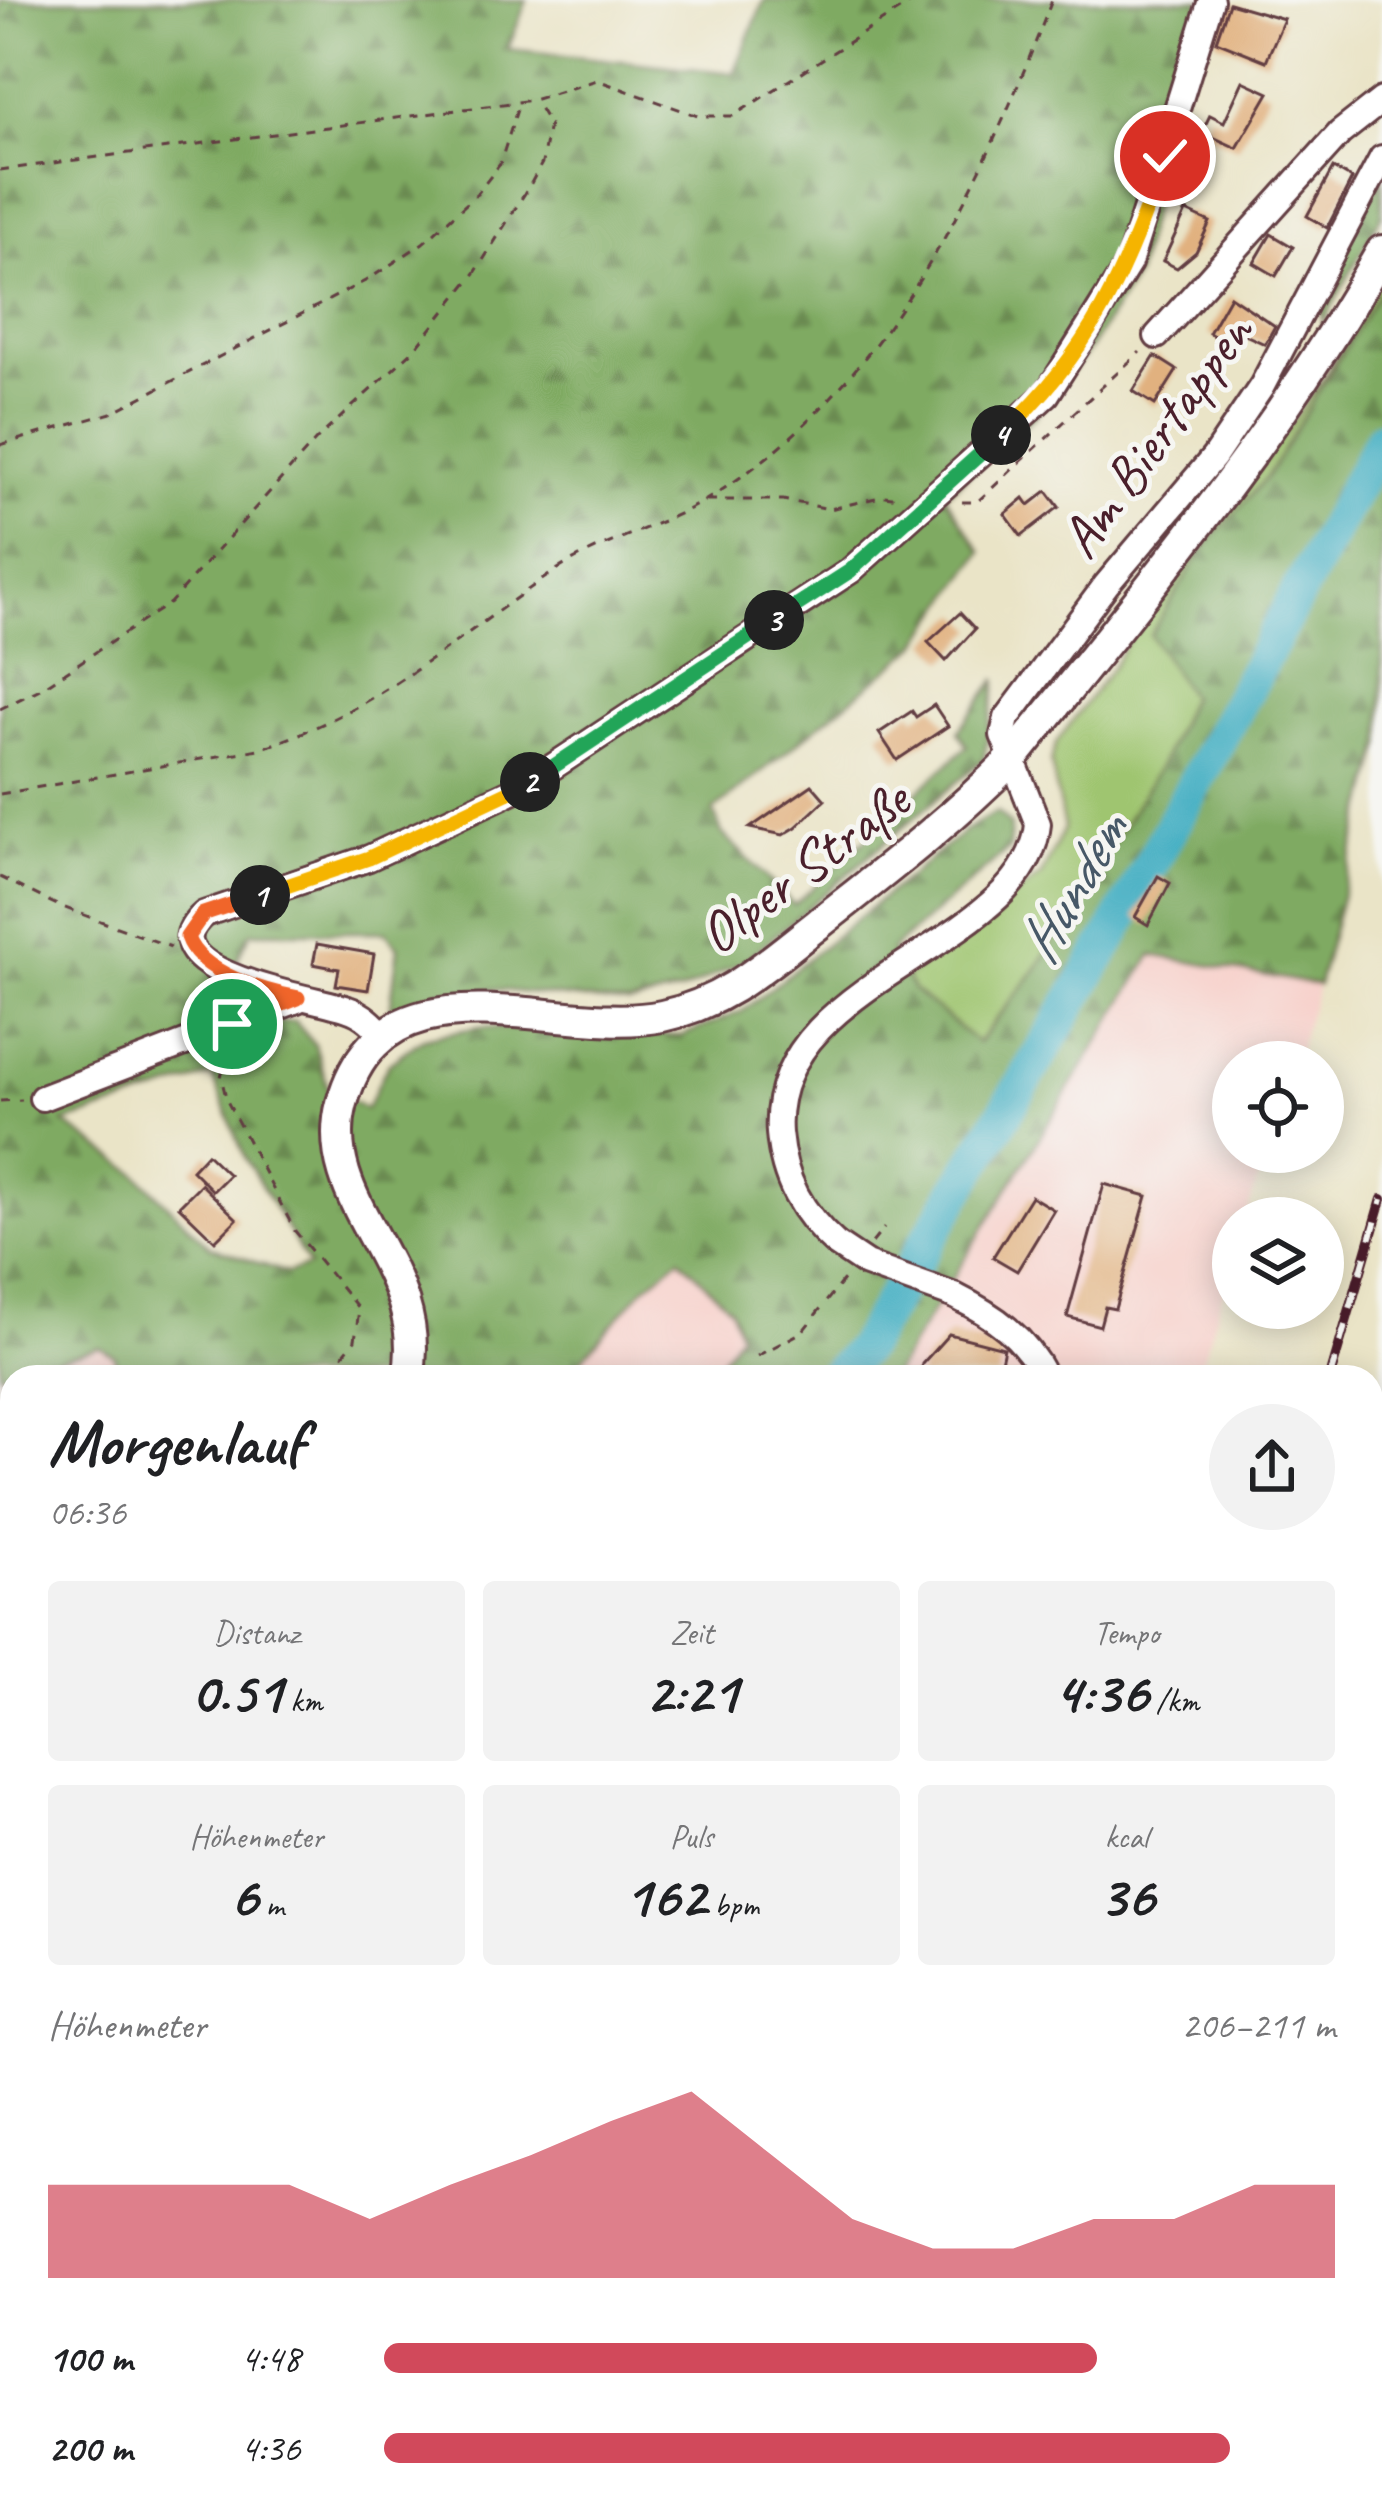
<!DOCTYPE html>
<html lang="de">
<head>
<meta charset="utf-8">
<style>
  body { margin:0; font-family:Caveat,sans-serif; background:#f2f2f2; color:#202124; height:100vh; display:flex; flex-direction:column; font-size:45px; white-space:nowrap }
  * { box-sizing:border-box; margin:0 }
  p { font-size:39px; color:#757577 }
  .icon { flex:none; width:66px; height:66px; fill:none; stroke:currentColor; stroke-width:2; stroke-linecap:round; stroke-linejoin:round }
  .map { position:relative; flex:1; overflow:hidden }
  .panel { position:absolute; left:0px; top:1365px; width:1383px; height:1155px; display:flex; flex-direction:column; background:#fff; border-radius:36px 36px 0 0; box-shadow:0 6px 30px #0003 }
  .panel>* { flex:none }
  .buttons { position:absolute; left:1212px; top:1041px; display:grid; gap:24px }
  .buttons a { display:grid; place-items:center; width:132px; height:132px; border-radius:50%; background:#fff; box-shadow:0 6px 30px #0003; font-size:60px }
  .pin { position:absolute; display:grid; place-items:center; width:102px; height:102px; color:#fff; margin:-51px; border:6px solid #fff; border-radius:50%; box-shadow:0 3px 12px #0007 }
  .km { position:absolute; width:60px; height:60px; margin:-30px; border-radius:50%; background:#222; color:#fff; font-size:33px; line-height:60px; text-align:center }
  .round { display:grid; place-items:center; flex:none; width:126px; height:126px; border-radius:63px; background:#f2f2f2 }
  .summary { display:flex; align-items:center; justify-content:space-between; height:204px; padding:0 48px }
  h1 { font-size:66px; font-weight:700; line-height:90px }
  .metrics { display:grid; grid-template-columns:repeat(3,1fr); gap:18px; height:204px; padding:12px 48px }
  .metrics div { display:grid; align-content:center; border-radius:12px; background:#f2f2f2; text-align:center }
  .metrics b { font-size:60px; font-weight:700 }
  .metrics small { font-size:33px; font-weight:400 }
  .metrics p { font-size:33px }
  .chart { height:336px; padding:24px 48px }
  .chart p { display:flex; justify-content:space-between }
  .chart svg { width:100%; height:216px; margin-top:12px; fill:#d1495b; opacity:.7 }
  ul { padding:0 48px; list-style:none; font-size:39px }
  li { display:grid; grid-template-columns:192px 144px 1fr; align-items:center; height:90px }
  li i { height:30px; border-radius:15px; background:#d1495b }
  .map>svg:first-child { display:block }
  .built { fill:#f7d0ca }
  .green { fill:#9fc56f; stroke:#74724d; stroke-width:3 }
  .forest { fill:url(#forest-firs); stroke:#646446; stroke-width:3; fill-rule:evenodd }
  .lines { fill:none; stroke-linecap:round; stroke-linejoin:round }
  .river { stroke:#43aec2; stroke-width:36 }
  .building { fill:#e1b17f }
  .minor-casing { stroke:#623d42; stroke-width:30 }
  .major-casing { stroke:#623d42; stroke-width:36 }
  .path { stroke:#623d42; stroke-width:3; stroke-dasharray:9 9; stroke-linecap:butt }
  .minor { stroke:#fff; stroke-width:24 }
  .major { stroke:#fff; stroke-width:30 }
  .rail-casing { stroke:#4a1f2b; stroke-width:10 }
  .rail { stroke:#f6f6f2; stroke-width:6; stroke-dasharray:18; stroke-linecap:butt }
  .minor-bridge-casing { stroke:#623d42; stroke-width:30; stroke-linecap:butt }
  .minor-bridge { stroke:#fff; stroke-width:24 }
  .split-1-casing { stroke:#fff; stroke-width:24 }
  .split-2-casing { stroke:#fff; stroke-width:24 }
  .split-3-casing { stroke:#fff; stroke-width:24 }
  .split-4-casing { stroke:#fff; stroke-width:24 }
  .split-5-casing { stroke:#fff; stroke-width:24 }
  .split-1 { stroke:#f0652b; stroke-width:15 }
  .split-2 { stroke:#f5b400; stroke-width:15 }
  .split-3 { stroke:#22a559; stroke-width:15 }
  .split-4 { stroke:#22a559; stroke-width:15 }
  .split-5 { stroke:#f5b400; stroke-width:15 }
  .labels { text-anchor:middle; stroke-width:10; stroke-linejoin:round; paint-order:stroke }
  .street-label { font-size:57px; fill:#4a1f2b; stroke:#f6f6f2 }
  .water-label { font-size:60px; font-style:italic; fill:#475867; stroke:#f6f6f2 }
</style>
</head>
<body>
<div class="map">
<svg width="1382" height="2519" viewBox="0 0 1382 2519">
  <defs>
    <pattern id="forest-firs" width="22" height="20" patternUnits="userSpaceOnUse" patternTransform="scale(3)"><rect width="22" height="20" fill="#7faa62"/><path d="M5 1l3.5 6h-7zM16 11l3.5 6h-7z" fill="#6a8a51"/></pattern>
  </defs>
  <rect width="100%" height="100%" fill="#f6f6f2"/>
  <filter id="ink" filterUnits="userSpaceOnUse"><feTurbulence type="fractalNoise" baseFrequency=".00833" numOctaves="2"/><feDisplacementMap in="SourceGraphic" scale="24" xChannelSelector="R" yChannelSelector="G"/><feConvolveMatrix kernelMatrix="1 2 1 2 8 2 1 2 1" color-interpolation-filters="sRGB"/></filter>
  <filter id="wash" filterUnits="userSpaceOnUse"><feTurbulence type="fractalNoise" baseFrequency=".004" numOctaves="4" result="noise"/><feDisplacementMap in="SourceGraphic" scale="48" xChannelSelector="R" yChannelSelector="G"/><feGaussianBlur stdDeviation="2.7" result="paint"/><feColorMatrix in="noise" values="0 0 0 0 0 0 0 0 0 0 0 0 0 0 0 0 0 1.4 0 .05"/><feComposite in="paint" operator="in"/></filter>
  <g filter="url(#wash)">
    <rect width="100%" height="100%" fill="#eae4c7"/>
    <!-- built -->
    <g class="built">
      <path d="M1152,955L1318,985L1294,1062H1233V1152H1266L1246,1218H1233V1259L1197,1377H892Z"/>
      <path d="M680,1257L731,1309L739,1335L709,1377H566L643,1289Z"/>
      <path d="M99,1347L115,1356V1377H12V1539L0,1544V1374Z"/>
      <path d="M343,2508H781L787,2519H341Z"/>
    </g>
    <!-- green -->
    <g class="green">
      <path d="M1382,272V287L1266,478L1203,549L1174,665L1190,696L1161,764L1036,970L977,1043L912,990L906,977L1041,876L1064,828L1051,762L1056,743L1113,666L1146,609L1257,473L1329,369Z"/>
      <path d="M12,2190V2508H44L40,2519H0V2207Z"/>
    </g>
    <!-- forest -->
    <g class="forest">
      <path d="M0,0H527L508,49L734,73L764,0H1201L1136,275L1089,350L1034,417L945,495L982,552L916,647L713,811L722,833L794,905L967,746L958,731L997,679L984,759L746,960L683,991L629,1004L493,989L439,993L390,1011L398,947L386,932H251L235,965L205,991L232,1065L240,1037L266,1023L295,1021L315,1045L328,1088L366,1109L388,1064L423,1038L479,1027L681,1036L743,1011L969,828L997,812L1011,826L1009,849L891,950L913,990L978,1043L1036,970L1161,764L1190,697L1150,635L1203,549L1266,478L1382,287V743L1318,985L1152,955L892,1377H709L739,1334L731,1309L680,1258L643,1289L566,1377H115V1356L99,1347L0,1374ZM212,1075L245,1158L309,1266L287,1273L209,1246L136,1173L64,1123Z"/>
      <path d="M1382,177V214L1323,323L1319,299Z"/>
      <path d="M12,1552V1879L1,2013L12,2020V2190L0,2207V1557Z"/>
      <path d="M44,2508H343L341,2519H40Z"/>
    </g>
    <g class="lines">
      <!-- river -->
      <g class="river">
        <path d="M834,1377L862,1349L1114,932L1382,438"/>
        <path d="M300,2519L303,2508"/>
      </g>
    </g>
    <g id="blocks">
      <!-- building -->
      <g class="building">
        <path d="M1229,3L1284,19L1266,61L1216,41Z"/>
        <path d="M1243,81L1269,93L1237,148L1202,132L1210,115L1224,122Z"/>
        <path d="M1333,168L1352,179L1327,228L1307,216Z"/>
        <path d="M1186,211L1210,222L1196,252L1177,268L1163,261Z"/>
        <path d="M1271,234L1293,247L1276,276L1254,263Z"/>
        <path d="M1230,296L1275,326L1265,344L1243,334L1229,345L1209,333Z"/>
        <path d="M1155,356L1177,370L1155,405L1133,391Z"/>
        <path d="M1047,491L1059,507L1021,536L1005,514L1024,498L1029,505Z"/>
        <path d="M960,613L975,629L946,661L928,642Z"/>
        <path d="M934,705L948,726L897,760L879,733L912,711L916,717Z"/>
        <path d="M812,785L825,800L796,827L783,835L750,828Z"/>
        <path d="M1158,876L1170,883L1148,925L1135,917Z"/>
        <path d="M317,944L374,954L368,990L336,985L339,969L313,964Z"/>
        <path d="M207,1154L229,1175L213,1191L192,1170Z"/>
        <path d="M201,1184L237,1219L215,1241L179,1206Z"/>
        <path d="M1104,1184L1147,1196L1115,1309L1105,1307L1100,1326L1067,1317Z"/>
        <path d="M1031,1196L1054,1210L1017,1271L993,1257Z"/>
        <path d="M949,1334L1004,1348L998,1377H919L922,1364Z"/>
      </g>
    </g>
  </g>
  <g filter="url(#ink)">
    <use href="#blocks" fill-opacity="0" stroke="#623d42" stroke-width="3"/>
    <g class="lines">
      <!-- minor casing -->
      <g class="minor-casing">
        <g id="minor">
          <path d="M1157,336L1340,133L1382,100"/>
          <path d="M385,1037C374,1025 364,1014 348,1009C318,998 138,972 204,914L369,858L525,785L850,571L1047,394L1129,263L1211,0"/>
          <path d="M42,1098L297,1000"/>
          <path d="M836,1244C802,1214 783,1180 779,1133C768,976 1027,949 1038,824L1003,735L1007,718L1106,585L1214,457L1262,386L1382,158"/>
          <path d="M955,1296C995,1316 1024,1336 1045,1377"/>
          <path d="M1371,1909L1382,1894"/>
          <path d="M1371,2134L1382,2121"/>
          <path d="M1371,2251L1382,2246"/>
          <path d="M511,2508L537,2519"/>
          <path d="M353,2519L355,2508"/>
          <path d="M734,2519L739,2508"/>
          <path d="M1133,2519L1138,2508"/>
        </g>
      </g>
      <!-- major casing -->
      <g class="major-casing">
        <g id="major">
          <path d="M408,1377C431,1267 315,1204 342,1103C384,950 557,1038 662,1016C726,1003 768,963 817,925C884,872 951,821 1011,760C1145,593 1276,438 1382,251"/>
          <path d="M1371,1489L1382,1465"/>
          <path d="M0,2126L12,2092"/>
          <path d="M907,2519L912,2508"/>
        </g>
      </g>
      <!-- path -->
      <g class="path">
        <path d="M0,170L533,100L597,80L698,116H733L915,0"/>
        <path d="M0,445L111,413L369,279L423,243L477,194L500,164L519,103"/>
        <path d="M707,500H783L830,509L884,496L899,498"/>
        <path d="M962,502H977L1140,352"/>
        <path d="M0,709L40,689L170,603L317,439L415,349L475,273L530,185L542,163L549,124L535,101"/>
        <path d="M0,794L259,749C381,709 453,640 555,571C601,541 657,528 704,501C885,394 980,188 1052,0"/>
        <path d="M0,877L57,905L171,947"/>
        <path d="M227,1050L221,1077L227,1101L295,1231L359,1309L355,1340L325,1377"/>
        <path d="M0,1101L22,1100"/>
        <path d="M872,1243L884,1228"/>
        <path d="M757,1356L802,1332L844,1279"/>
        <path d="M0,1553L12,1547"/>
        <path d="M1371,2028L1382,2038"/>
      </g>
      <!-- minor -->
      <use href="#minor" class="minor"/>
      <!-- major -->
      <use href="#major" class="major"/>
      <!-- rail casing -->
      <g class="rail-casing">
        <g id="rail">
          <path d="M1330,1377L1382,1199"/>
          <path d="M850,2519L855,2508"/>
        </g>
      </g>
      <!-- rail -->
      <use href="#rail" class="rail"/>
      <!-- minor-bridge casing -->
      <g class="minor-bridge-casing">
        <path id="minor-bridge" d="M836,1244L866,1264L955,1296"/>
      </g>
      <!-- minor-bridge -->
      <use href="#minor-bridge" class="minor-bridge"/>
    </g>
  </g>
  <g class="lines" filter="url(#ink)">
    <!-- split-1 casing -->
    <g class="split-1-casing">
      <path id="split-1" d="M232,1024L298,998C265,992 199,973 187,937L203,914L260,895"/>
    </g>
    <!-- split-2 casing -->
    <g class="split-2-casing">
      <path id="split-2" d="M260,895L369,858L530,782"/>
    </g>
    <!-- split-3 casing -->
    <g class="split-3-casing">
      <path id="split-3" d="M530,782L774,620"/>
    </g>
    <!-- split-4 casing -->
    <g class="split-4-casing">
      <path id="split-4" d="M774,620L850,571L1001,435"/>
    </g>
    <!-- split-5 casing -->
    <g class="split-5-casing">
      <path id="split-5" d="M1001,435C1091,354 1127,269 1165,156"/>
    </g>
    <!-- split-1 -->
    <use href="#split-1" class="split-1"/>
    <!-- split-2 -->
    <use href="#split-2" class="split-2"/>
    <!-- split-3 -->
    <use href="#split-3" class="split-3"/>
    <!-- split-4 -->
    <use href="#split-4" class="split-4"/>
    <!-- split-5 -->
    <use href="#split-5" class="split-5"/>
  </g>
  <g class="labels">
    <!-- street labels -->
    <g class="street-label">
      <text transform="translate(1155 435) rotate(-54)" y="20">Am Biertappen</text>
      <text transform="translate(803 866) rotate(-37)" y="20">Olper Straße</text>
    </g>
    <!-- water labels -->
    <g class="water-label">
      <text transform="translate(1071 887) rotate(-60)" y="21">Hundem</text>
    </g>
  </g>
</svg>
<div class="buttons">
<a><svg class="icon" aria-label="locate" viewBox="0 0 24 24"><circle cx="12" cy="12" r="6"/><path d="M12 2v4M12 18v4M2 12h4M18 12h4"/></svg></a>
<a><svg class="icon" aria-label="layers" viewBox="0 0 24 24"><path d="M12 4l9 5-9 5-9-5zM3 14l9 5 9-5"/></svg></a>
</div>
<div class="pin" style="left:232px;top:1024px;background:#1e9e55"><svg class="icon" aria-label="arrive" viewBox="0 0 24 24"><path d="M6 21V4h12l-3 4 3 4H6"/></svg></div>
<div class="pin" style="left:1165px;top:156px;background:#d93025"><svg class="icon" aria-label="check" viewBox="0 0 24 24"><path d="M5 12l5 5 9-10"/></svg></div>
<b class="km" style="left:260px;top:895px">1</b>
<b class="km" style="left:530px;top:782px">2</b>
<b class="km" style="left:774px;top:620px">3</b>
<b class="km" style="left:1001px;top:435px">4</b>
<section class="panel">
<div class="summary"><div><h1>Morgenlauf</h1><p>06:36</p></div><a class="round"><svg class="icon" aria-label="share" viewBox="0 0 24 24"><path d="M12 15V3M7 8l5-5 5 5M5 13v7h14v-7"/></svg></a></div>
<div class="metrics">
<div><p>Distanz</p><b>0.51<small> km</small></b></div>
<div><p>Zeit</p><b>2:21</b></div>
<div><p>Tempo</p><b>4:36<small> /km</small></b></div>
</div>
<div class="metrics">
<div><p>Höhenmeter</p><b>6<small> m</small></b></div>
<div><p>Puls</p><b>162<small> bpm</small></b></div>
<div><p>kcal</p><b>36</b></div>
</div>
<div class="chart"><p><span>Höhenmeter</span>206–211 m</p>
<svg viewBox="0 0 160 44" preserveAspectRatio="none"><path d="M0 44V25L10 25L20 25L30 25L40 32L50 25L60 19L70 12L80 6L90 19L100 32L110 38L120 38L130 32L140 32L150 25L160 25V44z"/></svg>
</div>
<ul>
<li><b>100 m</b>4:48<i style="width:75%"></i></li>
<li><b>200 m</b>4:36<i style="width:89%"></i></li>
</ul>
</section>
</div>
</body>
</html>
